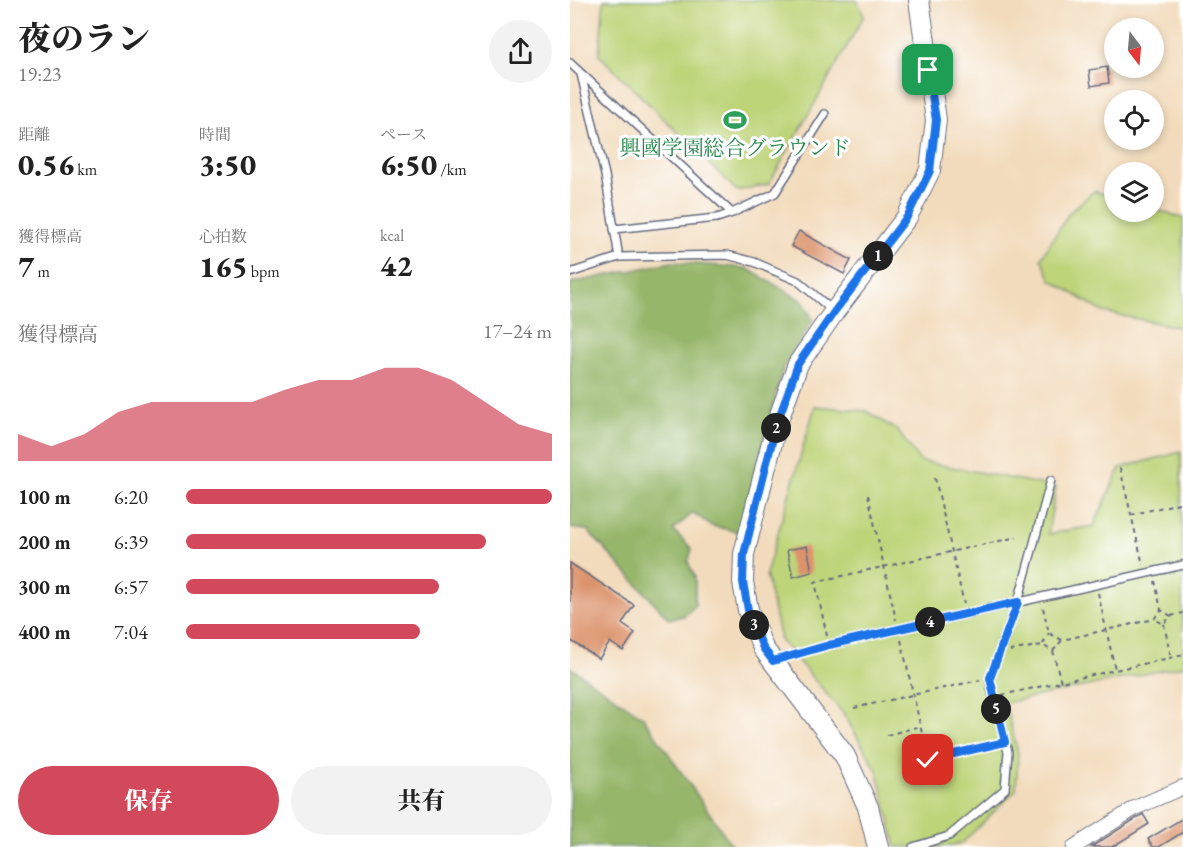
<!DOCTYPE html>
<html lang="ja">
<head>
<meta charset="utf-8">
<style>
  body { margin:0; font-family:"EB Garamond","Noto Serif JP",serif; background:#f2f2f2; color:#222; height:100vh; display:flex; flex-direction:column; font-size:22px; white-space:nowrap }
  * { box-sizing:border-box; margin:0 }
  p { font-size:20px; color:#767676 }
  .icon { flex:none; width:33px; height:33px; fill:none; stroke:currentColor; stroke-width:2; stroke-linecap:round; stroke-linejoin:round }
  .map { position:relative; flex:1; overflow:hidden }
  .sheet { display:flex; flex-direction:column; background:#fff; width:570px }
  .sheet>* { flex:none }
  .needle { width:39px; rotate:164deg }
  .tools { position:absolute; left:534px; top:18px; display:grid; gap:12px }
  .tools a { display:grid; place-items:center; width:60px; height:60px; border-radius:50%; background:#fff; box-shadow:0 3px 9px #0003; font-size:30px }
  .pin { position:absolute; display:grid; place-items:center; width:51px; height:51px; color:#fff; margin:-26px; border-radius:12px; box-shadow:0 3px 9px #0006 }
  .km { position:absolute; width:30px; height:30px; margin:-15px; border-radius:50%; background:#222; color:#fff; font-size:16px; line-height:30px; text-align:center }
  .round { display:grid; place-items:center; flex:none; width:63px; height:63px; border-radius:32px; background:#f2f2f2 }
  .headline { display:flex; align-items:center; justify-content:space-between; height:102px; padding:0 18px }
  h1 { font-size:33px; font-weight:800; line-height:45px }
  .stats { display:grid; grid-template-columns:repeat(3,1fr); gap:9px; height:102px; padding:6px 18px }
  .stats div { display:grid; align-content:center }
  .stats b { font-size:30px; font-weight:800 }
  .stats small { font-size:16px; font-weight:400 }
  .stats p { font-size:16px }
  .chart { height:168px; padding:12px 18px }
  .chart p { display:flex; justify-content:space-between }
  .chart svg { width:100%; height:108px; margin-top:6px; fill:#d1495b; opacity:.7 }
  .primary-button { display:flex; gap:12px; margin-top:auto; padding:12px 18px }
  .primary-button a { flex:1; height:69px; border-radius:36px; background:#d1495b; color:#fff; font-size:24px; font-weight:800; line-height:69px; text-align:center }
  .primary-button a+a { background:#f2f2f2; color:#222 }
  ul { padding:0 18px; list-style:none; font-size:20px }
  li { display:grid; grid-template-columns:96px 72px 1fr; align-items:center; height:45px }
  li i { height:15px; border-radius:8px; background:#d1495b }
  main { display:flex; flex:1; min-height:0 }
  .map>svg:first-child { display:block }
  .green { fill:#bed479; stroke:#6c826c; stroke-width:1.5 }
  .forest { fill:#96b669; stroke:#587264; stroke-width:1.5 }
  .building { fill:#dc936c }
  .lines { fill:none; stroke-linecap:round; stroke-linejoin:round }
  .lane-casing { stroke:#666b7f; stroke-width:10 }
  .street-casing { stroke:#666b7f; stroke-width:16 }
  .secondary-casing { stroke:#666b7f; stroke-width:22 }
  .path { stroke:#666b7f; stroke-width:2; stroke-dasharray:4.5 4.5; stroke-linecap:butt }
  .lane { stroke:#fff; stroke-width:7 }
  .street { stroke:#fff; stroke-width:14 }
  .secondary { stroke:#fff; stroke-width:20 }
  .route-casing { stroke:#fff; stroke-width:12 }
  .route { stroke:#1a73e8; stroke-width:8 }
  .labels { text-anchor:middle; stroke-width:6; stroke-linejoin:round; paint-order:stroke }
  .leisure-label { font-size:21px; fill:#27864d; stroke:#fff }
</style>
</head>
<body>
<main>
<section class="sheet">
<div class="headline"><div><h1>夜のラン</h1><p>19:23</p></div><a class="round"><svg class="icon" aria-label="share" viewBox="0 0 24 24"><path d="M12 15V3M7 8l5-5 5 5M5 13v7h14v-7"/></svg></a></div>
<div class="stats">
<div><p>距離</p><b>0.56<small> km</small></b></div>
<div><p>時間</p><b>3:50</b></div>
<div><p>ペース</p><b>6:50<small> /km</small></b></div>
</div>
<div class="stats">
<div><p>獲得標高</p><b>7<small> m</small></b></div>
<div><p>心拍数</p><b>165<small> bpm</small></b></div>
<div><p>kcal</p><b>42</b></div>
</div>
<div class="chart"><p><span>獲得標高</span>17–24 m</p>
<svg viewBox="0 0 160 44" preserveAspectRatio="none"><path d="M0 44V33L10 38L20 33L30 24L40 20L50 20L60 20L70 20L80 15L90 11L100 11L110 6L120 6L130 11L140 20L150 29L160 33V44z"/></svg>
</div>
<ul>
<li><b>100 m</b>6:20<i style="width:100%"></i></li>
<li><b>200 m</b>6:39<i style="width:82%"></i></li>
<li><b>300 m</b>6:57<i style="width:69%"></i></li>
<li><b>400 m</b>7:04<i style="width:64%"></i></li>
</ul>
<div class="primary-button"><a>保存</a><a>共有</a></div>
</section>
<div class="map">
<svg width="613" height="847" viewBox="0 0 613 847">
  <rect width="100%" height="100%" fill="#fff"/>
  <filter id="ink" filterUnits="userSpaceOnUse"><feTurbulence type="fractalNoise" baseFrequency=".0167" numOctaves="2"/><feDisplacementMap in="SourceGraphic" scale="12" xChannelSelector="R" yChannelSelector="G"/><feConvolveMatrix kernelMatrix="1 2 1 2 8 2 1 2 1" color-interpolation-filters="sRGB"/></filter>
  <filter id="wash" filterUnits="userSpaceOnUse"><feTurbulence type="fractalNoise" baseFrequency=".008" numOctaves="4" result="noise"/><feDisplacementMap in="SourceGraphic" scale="24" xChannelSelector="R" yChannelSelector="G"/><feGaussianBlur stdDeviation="1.35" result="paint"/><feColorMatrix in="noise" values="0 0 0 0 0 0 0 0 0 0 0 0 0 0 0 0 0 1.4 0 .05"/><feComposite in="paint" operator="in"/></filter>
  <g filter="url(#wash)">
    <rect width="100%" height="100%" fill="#f2dbbc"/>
    <!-- green -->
    <g class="green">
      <path d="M34,0H287L294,16L199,184L167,191L29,55Z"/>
      <path d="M524,191L544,197V212H584V209L613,218V328L533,312L481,280L471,258L499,213Z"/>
      <path d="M245,406L296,411L327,430L350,461L486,487L478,534L524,526L550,468L611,452L613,666L435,703L448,753L446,790L392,843L371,847H326L307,770L273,713L210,640L196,574Z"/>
    </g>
    <!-- forest -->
    <g class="forest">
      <path d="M102,262L176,268L233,301L243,320L213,368L169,532L142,526L123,513L103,530L122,549L118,562L125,577V606L114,616L99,619L17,530L0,528V283Z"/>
      <path d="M0,667L73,717L163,847H0Z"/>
    </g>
    <g id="blocks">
      <!-- building -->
      <g class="building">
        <path d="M537,67L539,83L521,86L519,70Z"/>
        <path d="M229,231L281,260L274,274L221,246Z"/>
        <path d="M237,546L242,572L223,577L217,550Z"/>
        <path d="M0,563L64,605L52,624L65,633L53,651L40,642L29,659L0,640Z"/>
        <path d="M573,814L579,824L542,847H521Z"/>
        <path d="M613,818V832L589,847H583L578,839Z"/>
      </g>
    </g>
  </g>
  <g filter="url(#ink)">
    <use href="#blocks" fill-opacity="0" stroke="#666b7f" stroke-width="1.5"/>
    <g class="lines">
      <!-- lane casing -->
      <g class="lane-casing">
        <g id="lane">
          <path d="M0,63L162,213L205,193L255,114"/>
          <path d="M11,74L35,175L49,257"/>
          <path d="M44,229L147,218L162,213"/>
          <path d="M0,273L49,257L157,255L184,262L228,281L262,310"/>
          <path d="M205,660L259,645L613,565"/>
          <path d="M343,847L379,836L435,789L438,752L421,688L420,678L448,602L481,480"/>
        </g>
      </g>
      <!-- street casing -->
      <g class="street-casing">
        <path id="street" d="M504,847L565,808L613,787"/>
      </g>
      <!-- secondary casing -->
      <g class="secondary-casing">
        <path id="secondary" d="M308,847L298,807L275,756L193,648L178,610L173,582L174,554L206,426L228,364L264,312L337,217L360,170L366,120L349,0"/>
      </g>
      <!-- path -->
      <g class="path">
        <path d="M550,468L573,565"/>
        <path d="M365,478L394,604"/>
        <path d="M298,495L326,620"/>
        <path d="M561,515L613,502"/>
        <path d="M585,581L591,610"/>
        <path d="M528,593L545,669"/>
        <path d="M473,608L479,633L492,640L584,619"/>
        <path d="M601,616L591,610L584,619L594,624L601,616L613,613"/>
        <path d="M594,624L601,658"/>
        <path d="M257,636L245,582L447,537"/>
        <path d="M331,640L358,760"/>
        <path d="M473,644L479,633"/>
        <path d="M440,651L472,645L483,651L491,682"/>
        <path d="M483,651L492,640"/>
        <path d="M432,695L613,655"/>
        <path d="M284,708L410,680"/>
        <path d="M317,735L351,726"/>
        <path d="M348,762L427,744"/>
      </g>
      <!-- lane -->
      <use href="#lane" class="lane"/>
      <!-- street -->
      <use href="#street" class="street"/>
      <!-- secondary -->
      <use href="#secondary" class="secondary"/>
    </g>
  </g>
  <g class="lines" filter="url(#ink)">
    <!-- route casing -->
    <g class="route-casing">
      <path id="route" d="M358,70L366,120L360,171L337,217L264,312L228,364L206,426L174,554L173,582L178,610L193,648L203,661L259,645L448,602L420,678L435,742L358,760"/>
    </g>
    <!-- route -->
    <use href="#route" class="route"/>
  </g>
  <!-- icons -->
  <defs>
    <g id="stadium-bare" transform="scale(1.8)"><path d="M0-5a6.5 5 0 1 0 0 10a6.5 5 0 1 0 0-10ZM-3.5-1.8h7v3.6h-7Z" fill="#2e9e5b" stroke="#fff" stroke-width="2.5" paint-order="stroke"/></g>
  </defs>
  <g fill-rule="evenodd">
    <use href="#stadium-bare" x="165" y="120"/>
  </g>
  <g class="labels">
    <!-- leisure labels -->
    <g class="leisure-label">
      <text x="165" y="155">興國学園総合グラウンド</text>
    </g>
  </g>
</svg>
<div class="tools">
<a><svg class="needle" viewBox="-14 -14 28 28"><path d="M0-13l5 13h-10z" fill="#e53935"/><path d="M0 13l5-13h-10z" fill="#767676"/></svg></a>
<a><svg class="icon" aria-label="locate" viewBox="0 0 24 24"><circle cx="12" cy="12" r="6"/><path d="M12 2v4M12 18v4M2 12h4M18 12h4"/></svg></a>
<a><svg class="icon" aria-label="layers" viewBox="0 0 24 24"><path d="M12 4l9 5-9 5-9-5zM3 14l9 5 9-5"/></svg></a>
</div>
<div class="pin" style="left:358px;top:70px;background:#1e9e55"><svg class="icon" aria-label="arrive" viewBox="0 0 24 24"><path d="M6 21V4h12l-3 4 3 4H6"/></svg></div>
<div class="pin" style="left:358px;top:760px;background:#d93025"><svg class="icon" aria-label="check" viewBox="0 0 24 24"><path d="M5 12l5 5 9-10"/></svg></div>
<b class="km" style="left:308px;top:256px">1</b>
<b class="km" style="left:206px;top:428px">2</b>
<b class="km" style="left:184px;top:625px">3</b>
<b class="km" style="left:360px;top:622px">4</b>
<b class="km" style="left:426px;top:709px">5</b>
</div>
</main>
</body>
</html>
